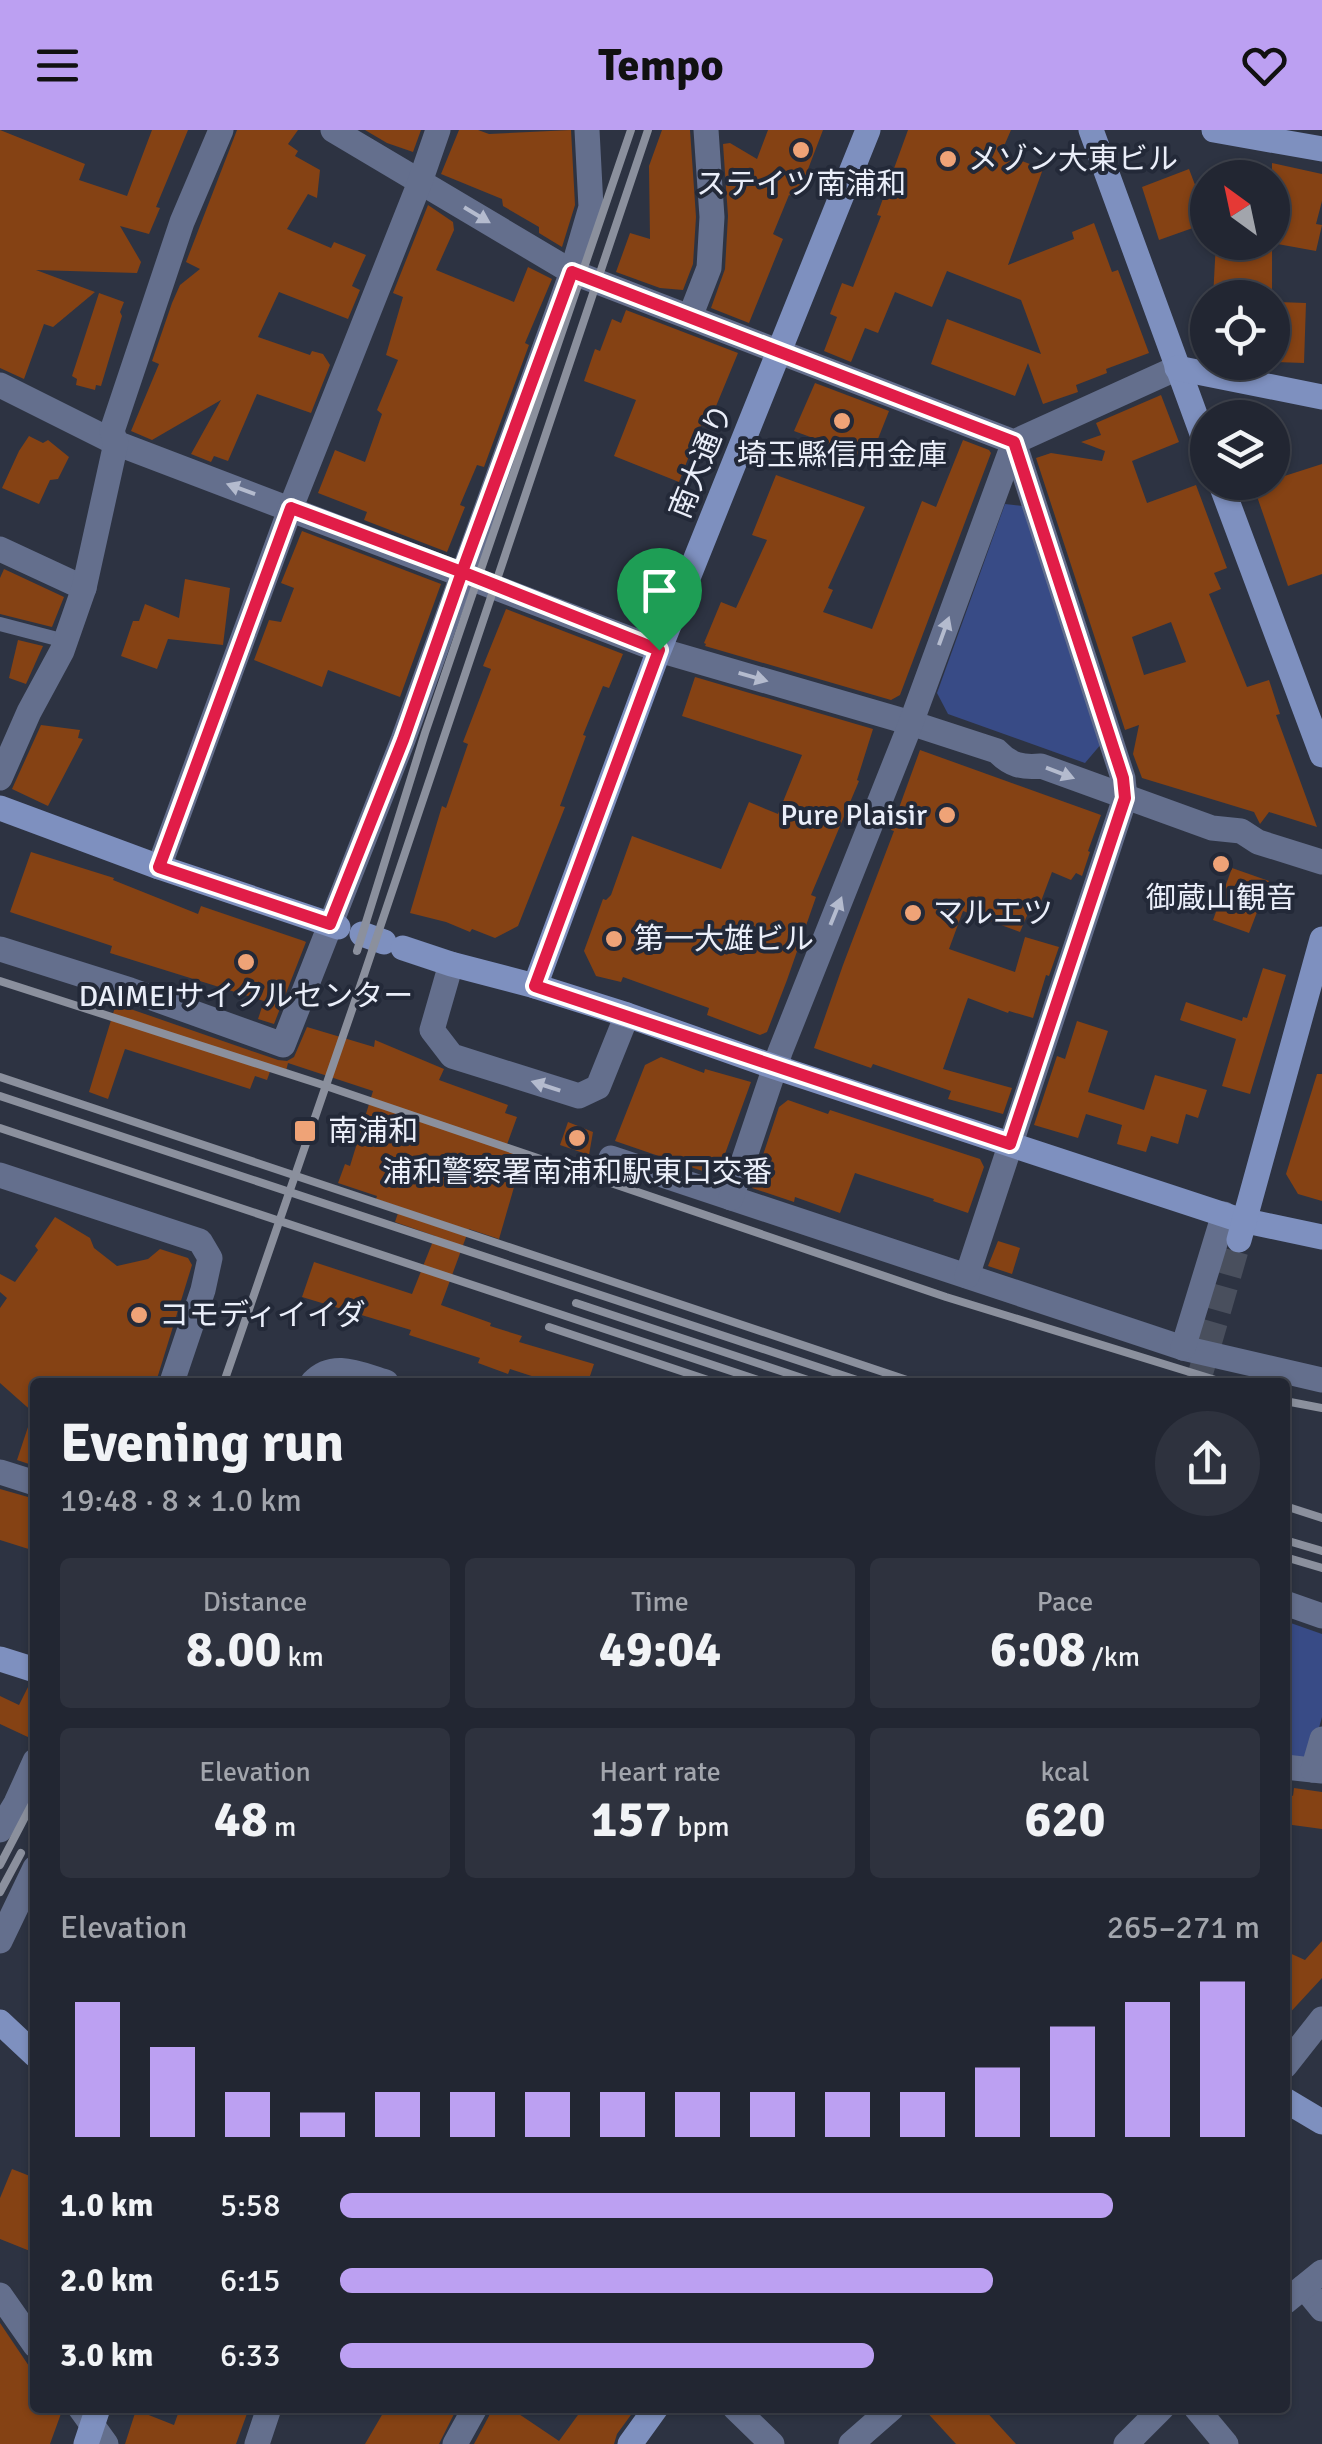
<!DOCTYPE html>
<html lang="en">
<head>
<meta charset="utf-8">
<style>
  body { margin:0; font-family:Signika,"Noto Sans JP",sans-serif; background:#2e323e; color:#f1f3f6; height:100vh; display:flex; flex-direction:column; font-size:38px; white-space:nowrap }
  * { box-sizing:border-box; margin:0 }
  p { font-size:32px; color:#a2a5ac }
  .icon { flex:none; width:55px; height:55px; fill:none; stroke:currentColor; stroke-width:2; stroke-linecap:round; stroke-linejoin:round }
  .map { position:relative; flex:1; overflow:hidden }
  .side { position:absolute; left:30px; top:1248px; width:1260px; height:1035px; display:flex; flex-direction:column; background:#222632; border-radius:10px; box-shadow:0 2px 8px #0004,0 0 0 2px #3f434d }
  .side>* { flex:none }
  .needle { width:65px; rotate:327deg }
  .controls { position:absolute; left:1190px; top:30px; display:grid; gap:20px }
  .controls a { display:grid; place-items:center; width:100px; height:100px; border-radius:50%; background:#222632; box-shadow:0 2px 8px #0004,0 0 0 2px #3f434d; font-size:50px }
  .pin { position:absolute; display:grid; place-items:center; width:85px; height:85px; color:#fff; margin:-102px -42px; border-radius:50% 50% 50% 0; rotate:-45deg; box-shadow:0 0 10px #0007 }
  .pin .icon { rotate:45deg }
  .round { display:grid; place-items:center; flex:none; width:105px; height:105px; border-radius:52px; background:#2e323e }
  .head { display:flex; align-items:center; justify-content:space-between; height:170px; padding:0 30px }
  h1 { font-size:55px; font-weight:700; line-height:75px }
  .metrics { display:grid; grid-template-columns:repeat(3,1fr); gap:15px; height:170px; padding:10px 30px }
  .metrics div { display:grid; align-content:center; border-radius:10px; background:#2e323e; text-align:center }
  .metrics b { font-size:50px; font-weight:700 }
  .metrics small { font-size:28px; font-weight:400 }
  .metrics p { font-size:28px }
  .chart { height:280px; padding:20px 30px }
  .chart p { display:flex; justify-content:space-between }
  .chart svg { width:100%; height:180px; margin-top:10px; stroke:#bca0f2; stroke-width:6 }
  ul { padding:0 30px; list-style:none; font-size:32px }
  li { display:grid; grid-template-columns:160px 120px 1fr; align-items:center; height:75px }
  li i { height:25px; border-radius:12px; background:#bca0f2 }
  header { display:flex; justify-content:space-between; align-items:center; height:130px; padding:0 30px; background:#bca0f2; color:#111; font-size:45px; font-weight:700 }
  .map>svg:first-child { display:block }
  .green { fill:#384b86 }
  .building { fill:#854214; fill-rule:evenodd }
  .lines { fill:none; stroke-linecap:round; stroke-linejoin:round }
  .secondary-tunnel { stroke:#494f5d; stroke-width:25; stroke-dasharray:25 12; stroke-linecap:butt }
  .lane { stroke:#646f8d; stroke-width:14 }
  .street { stroke:#646f8d; stroke-width:25 }
  .secondary { stroke:#7e90bf; stroke-width:25 }
  .rail { stroke:#8b909d; stroke-width:8 }
  .oneway { fill:#b4bbce }
  .route-casing { stroke:#fff; stroke-width:20 }
  .route { stroke:#e11d48; stroke-width:12 }
  .poi-dot { fill:#efa377; stroke:#232938; stroke-width:4 }
  .labels { text-anchor:middle; stroke-width:8; stroke-linejoin:round; paint-order:stroke }
  .poi-label { font-size:30px; fill:#eaeef9; stroke:#232938; text-anchor:start }
  .street-label { font-size:30px; fill:#eaeef9; stroke:#232938 }
</style>
</head>
<body>
<header><svg class="icon" aria-label="menu" viewBox="0 0 24 24"><path d="M4 6h16M4 12h16M4 18h16"/></svg>Tempo<svg class="icon" aria-label="heart" viewBox="0 0 24 24"><path d="M12 20l-8-8c-3-5 5-10 8-4 3-6 11-1 8 4z"/></svg></header>
<div class="map">
<svg width="1322" height="2314" viewBox="0 0 1322 2314">
  <rect width="100%" height="100%" fill="#2d3342"/>
  <!-- green -->
  <g class="green">
    <path d="M1005,374L1023,376L1102,613L1085,633L948,584L937,563Z"/>
    <path d="M1285,1491L1322,1504V1587L1312,1623L1301,1629L1285,1627Z"/>
  </g>
  <!-- building -->
  <g class="building">
    <path d="M0,0L85,34L79,50L127,66L152,0H188L156,77L160,78L149,104L120,96L141,132L137,143L36,140L95,162L53,197L44,194L24,249L0,238Z"/>
    <path d="M237,0H298L288,14L298,21L295,26L320,40L317,68L308,64L287,99L331,118L334,112L366,125L352,156L360,160L348,189L279,162L258,207L310,225L312,221L323,224L330,235L311,283L257,264L228,331L214,326L211,332L191,324L221,270L152,310L131,301L159,234L152,231L172,173L180,155L200,139L186,132Z"/>
    <path d="M365,0H421L413,22L387,13Z"/>
    <path d="M459,0H478L489,4L571,0L575,75L562,117L539,103V97L503,76L502,69L441,44Z"/>
    <path d="M662,0H690L696,87L693,134L683,160L660,158L616,142L630,103L650,109L649,36Z"/>
    <path d="M768,0H823L797,68L789,65L773,104L783,109L749,193L711,178L725,139L728,86L723,14L730,13L757,29Z"/>
    <path d="M908,0H1011L1001,23L1043,39L1008,135L1074,109L1072,102L1094,93L1112,142L1118,140L1149,223L1106,239L1107,243L1076,255L1078,262L1043,274L1028,233L1015,266L931,234L947,189L1041,224L1021,170L947,141L932,177L895,162L878,203L865,198L851,232L824,221L837,187L830,184L842,153L853,157L881,86L877,85Z"/>
    <path d="M1272,33L1322,44V71L1316,94L1322,95L1316,121L1272,113Z"/>
    <path d="M1189,39L1200,68L1196,71L1204,94L1159,110L1142,57Z"/>
    <path d="M428,75L453,92L454,100L436,140L514,172L528,137L552,149L525,213L529,215L484,337L477,335L460,375L465,377L447,422L364,390L367,382L318,363L335,320L365,332L382,284L377,280L398,230L386,225L403,167L393,163Z"/>
    <path d="M1216,112H1272V168H1213Z"/>
    <path d="M99,163L124,172L120,182L122,186L101,256L96,255L95,260L76,255L77,249L72,246Z"/>
    <path d="M1278,172L1306,173L1304,233L1276,232Z"/>
    <path d="M626,180L738,223L707,298L701,295L679,352L614,326L636,270L584,251L595,219L600,221L612,189L621,193Z"/>
    <path d="M815,253L889,281L870,329L794,301Z"/>
    <path d="M1161,265L1179,312L1132,331L1147,373L1196,355L1227,438L1214,443L1221,459L1209,464L1247,557L1269,550L1280,584L1276,585L1317,697L1269,682L1260,694L1254,682L1142,648L1133,624L1139,595L1125,600L1036,328L1051,323L1102,331L1105,321L1081,312L1101,305L1096,293ZM1171,492L1186,532L1144,545L1132,507Z"/>
    <path d="M29,306L43,313L48,310L69,327L58,349L50,350L39,374L2,358L19,321Z"/>
    <path d="M963,310L989,320L991,323L900,565L891,570L705,516L706,514L704,513L721,472L736,478L767,410L752,405L776,345L865,377L828,458L833,460L823,482L872,499L922,371L936,377Z"/>
    <path d="M1322,334V444L1288,456L1252,352H1272V350Z"/>
    <path d="M302,401L441,454L400,567L328,540L322,557L254,530L269,490L281,492L294,458L281,453Z"/>
    <path d="M4,439L64,467L52,497L0,484V448Z"/>
    <path d="M185,449L230,458L223,515L168,509L157,539L121,526L133,491H139L145,474L179,488Z"/>
    <path d="M506,479L623,524L609,558L603,556L583,605L586,606L560,676L565,677L518,796L495,808L472,799L470,802L446,792L410,783L442,676L446,678L468,614L463,612L491,539L483,536Z"/>
    <path d="M18,510L43,516L26,554L9,548Z"/>
    <path d="M695,547L873,599L857,650L859,651L811,765L816,767L787,850L767,902L760,905L707,885L709,878L623,847L621,852L596,846L584,821L603,769L606,770L611,765L632,706L721,739L749,672L778,684L802,625L682,586Z"/>
    <path d="M41,595L80,600L78,608L83,609L48,676L12,659Z"/>
    <path d="M920,620L1101,685L1088,721L1090,722L1082,746L1076,743L1071,750L1052,742L1040,774H1032L1020,802L963,781L949,819L1015,842L1025,807L1059,817L1049,846L1046,845L1033,888L1009,881L1008,883L968,868L943,939L1012,958L1003,984L948,969L951,961L873,934L871,938L814,918L843,835L894,701L891,700Z"/>
    <path d="M31,722L114,748L113,750L198,784L201,776L304,811L306,812L274,894L258,889L264,871L110,823L112,816L10,782Z"/>
    <path d="M1232,738L1269,751L1249,803L1213,790Z"/>
    <path d="M1263,838L1286,845L1250,964L1222,956L1236,909L1180,890L1186,872L1242,891L1243,887L1247,888Z"/>
    <path d="M116,874L278,930L287,931L294,927L307,897L374,917L375,910L444,939L439,950L508,975L505,983L517,987L505,1020L523,1026L499,1109L469,1099L441,1175L491,1193L490,1196L522,1206L519,1212L594,1234L588,1252H550L510,1239L508,1244L478,1233L480,1228L409,1205L411,1200L302,1167L314,1132L412,1164L435,1106L395,1092L400,1077L376,1069L377,1066L338,1053L345,1034L350,1036L373,961L288,933L286,941L272,936L267,950L255,946L250,959L125,919L108,969L89,962Z"/>
    <path d="M1077,891L1108,901L1088,962L1144,980L1155,945L1207,960L1198,988L1186,984L1178,1014L1151,1006L1146,1022L1117,1014L1122,995L1086,984L1078,1008L1034,995L1057,926L1065,929Z"/>
    <path d="M661,927L704,943L705,939L751,952L717,1046L615,1011L645,935Z"/>
    <path d="M1317,944H1322V1071L1298,1064L1286,1044Z"/>
    <path d="M788,970L828,984L830,980L980,1029L984,1037L968,1083L933,1071L934,1069L855,1043L840,1083L795,1067L794,1072L752,1058L779,977Z"/>
    <path d="M568,992L593,1002L589,1025L560,1015Z"/>
    <path d="M55,1087L90,1108L94,1118L117,1136L148,1129L160,1119L188,1128L192,1135L156,1252H35V1284L0,1253V1178L7,1168L0,1162V1144L15,1152L38,1120L35,1116Z"/>
    <path d="M998,1111L1020,1118L1012,1144L988,1136Z"/>
    <path d="M31,1288H35V1336L17,1330Z"/>
    <path d="M0,1359L35,1369V1421L0,1410Z"/>
    <path d="M29,1555L35,1556V1597L30,1608L0,1594V1566L19,1575Z"/>
    <path d="M1294,1658L1322,1662V1699L1285,1694V1662L1293,1666Z"/>
    <path d="M1322,1811V1848L1285,1888V1821L1305,1830Z"/>
    <path d="M12,2039L35,2048V2123L0,2109V2068Z"/>
    <path d="M0,2193L35,2245V2278H63L50,2314H0Z"/>
    <path d="M180,2278H249L236,2314H125L136,2280L174,2295Z"/>
    <path d="M386,2278H457L439,2314H365Z"/>
    <path d="M491,2278H510L559,2311L583,2278H636L617,2304L614,2314H474L489,2286Z"/>
    <path d="M923,2278H983L1016,2314H956Z"/>
  </g>
  <g class="lines">
    <!-- secondary-tunnel -->
    <path class="secondary-tunnel" d="M1198,1252L1239,1110"/>
    <!-- lane -->
    <path class="lane" d="M0,494L65,511"/>
    <!-- street -->
    <g class="street">
      <path d="M333,0L572,142L1014,312L1177,238"/>
      <path d="M690,187L709,138L712,87L706,0"/>
      <path d="M0,255L116,313L659,520L911,593L997,621C1010,635 1022,638 1041,636L1212,698L1241,701L1258,712L1322,732"/>
      <path d="M0,419L84,458"/>
      <path d="M0,648L29,582L62,521L84,458L116,313L112,301L182,92L221,0"/>
      <path d="M159,737L291,377L420,52L438,0"/>
      <path d="M0,819L130,860L283,915L403,610L572,142L591,77L587,0"/>
      <path d="M451,834L432,900L452,926L579,966L598,957L627,885"/>
      <path d="M611,1028L1183,1218L1322,1250"/>
      <path d="M0,1045L200,1111L210,1128L203,1160L172,1252"/>
      <path d="M731,1068L780,922L911,593L1014,312"/>
      <path d="M967,1146L1125,668L1123,648L1014,312"/>
      <path d="M1183,1218L1224,1084"/>
      <path d="M313,1252C334,1230 361,1245 386,1252"/>
      <path d="M0,1342L35,1353"/>
      <path d="M1285,1473L1322,1486"/>
      <path d="M1285,1637L1322,1641"/>
      <path d="M1313,1640L1322,1609"/>
      <path d="M0,1700L16,1673L35,1631"/>
      <path d="M0,1811L35,1738"/>
      <path d="M1285,1936L1322,1889"/>
      <path d="M1304,2157L1322,2179"/>
      <path d="M0,2165L35,2215"/>
      <path d="M1285,2172L1322,2142"/>
      <path d="M80,2278L106,2314"/>
      <path d="M735,2278L772,2314"/>
      <path d="M1196,2278L1226,2314"/>
      <path d="M257,2314L269,2278"/>
      <path d="M455,2314L475,2278"/>
      <path d="M851,2314L892,2278"/>
      <path d="M1126,2314L1162,2278"/>
    </g>
    <!-- secondary -->
    <g class="secondary">
      <path d="M1091,0L1208,320"/>
      <path d="M1214,0L1322,19"/>
      <path d="M1177,238L1322,267"/>
      <path d="M1220,352L1322,625"/>
      <path d="M0,678L159,737L338,797"/>
      <path d="M362,804L384,812"/>
      <path d="M403,818L451,834L535,856L627,885L775,937L1237,1089L1322,1107"/>
      <path d="M535,856L659,520L868,0"/>
      <path d="M1239,1110L1322,809"/>
      <path d="M0,1529L35,1540"/>
      <path d="M0,1892L35,1925"/>
      <path d="M1285,1970L1322,1992"/>
      <path d="M86,2314L98,2278"/>
      <path d="M630,2314L656,2278"/>
    </g>
    <!-- rail -->
    <g class="rail">
      <path d="M357,821L425,603L631,0"/>
      <path d="M0,851L323,955L946,1167L1222,1252"/>
      <path d="M0,947L913,1252"/>
      <path d="M0,966L863,1252"/>
      <path d="M0,998L764,1252"/>
      <path d="M576,1173L814,1252"/>
      <path d="M549,1197L714,1252"/>
      <path d="M224,1252L365,842L648,0"/>
      <path d="M1285,1271L1322,1278"/>
      <path d="M1285,1376L1322,1388"/>
      <path d="M1285,1410L1322,1421"/>
      <path d="M1285,1427L1322,1438"/>
      <path d="M0,1735L35,1668"/>
      <path d="M0,1762L21,1723"/>
    </g>
  </g>
  <!-- one-way arrows -->
  <defs><path id="oneway-solid" d="M-6-.8H1V-3.2L6.5 0L1 3.2V.8H-6Z" transform="scale(2.5)"/></defs>
  <g class="oneway">
    <use href="#oneway-solid" transform="translate(477 85) rotate(31)"/>
    <use href="#oneway-solid" transform="translate(241 359) rotate(-160)"/>
    <use href="#oneway-solid" transform="translate(944 501) rotate(-70)"/>
    <use href="#oneway-solid" transform="translate(753 547) rotate(16)"/>
    <use href="#oneway-solid" transform="translate(1060 643) rotate(21)"/>
    <use href="#oneway-solid" transform="translate(836 781) rotate(-68)"/>
    <use href="#oneway-solid" transform="translate(546 956) rotate(-162)"/>
  </g>
  <g class="lines">
    <!-- route casing -->
    <g class="route-casing">
      <path id="route" d="M659,520L462,442L403,610L330,794L159,737L291,378L462,442L572,142L1014,312L1123,648L1125,668L1010,1014L535,856L659,520"/>
    </g>
    <!-- route -->
    <use href="#route" class="route"/>
  </g>
  <!-- markers -->
  <g class="poi-dot">
    <circle cx="801" cy="20" r="10"/>
    <circle cx="948" cy="29" r="10"/>
    <circle cx="842" cy="291" r="10"/>
    <circle cx="947" cy="685" r="10"/>
    <circle cx="1221" cy="734" r="10"/>
    <circle cx="913" cy="783" r="10"/>
    <circle cx="614" cy="809" r="10"/>
    <circle cx="246" cy="832" r="10"/>
    <rect x="293" y="989" width="24" height="24" rx="5"/>
    <circle cx="577" cy="1008" r="10"/>
    <circle cx="139" cy="1185" r="10"/>
  </g>
  <g class="labels">
    <!-- poi labels -->
    <g class="poi-label">
      <text x="968" y="39">メゾン大東ビル</text>
      <text x="801" y="64" text-anchor="middle">ステイツ南浦和</text>
      <text x="842" y="335" text-anchor="middle">埼玉縣信用金庫</text>
      <text x="927" y="695" text-anchor="end">Pure Plaisir</text>
      <text x="1221" y="778" text-anchor="middle">御蔵山観音</text>
      <text x="933" y="793">マルエツ</text>
      <text x="634" y="819">第一大雄ビル</text>
      <text x="246" y="876" text-anchor="middle">DAIMEIサイクルセンター</text>
      <text x="328" y="1011">南浦和</text>
      <text x="577" y="1052" text-anchor="middle">浦和警察署南浦和駅東口交番</text>
      <text x="159" y="1195">コモディイイダ</text>
    </g>
    <!-- street labels -->
    <g class="street-label">
      <text transform="translate(701 331) rotate(-68)" y="10">南大通り</text>
    </g>
  </g>
</svg>
<div class="controls">
<a><svg class="needle" viewBox="-14 -14 28 28"><path d="M0-13l5 13h-10z" fill="#e53935"/><path d="M0 13l5-13h-10z" fill="#a2a5ac"/></svg></a>
<a><svg class="icon" aria-label="locate" viewBox="0 0 24 24"><circle cx="12" cy="12" r="6"/><path d="M12 2v4M12 18v4M2 12h4M18 12h4"/></svg></a>
<a><svg class="icon" aria-label="layers" viewBox="0 0 24 24"><path d="M12 4l9 5-9 5-9-5zM3 14l9 5 9-5"/></svg></a>
</div>
<div class="pin" style="left:659px;top:520px;background:#1e9e55"><svg class="icon" aria-label="arrive" viewBox="0 0 24 24"><path d="M6 21V4h12l-3 4 3 4H6"/></svg></div>
<section class="side">
<div class="head"><div><h1>Evening run</h1><p>19:48 · 8 × 1.0 km</p></div><a class="round"><svg class="icon" aria-label="share" viewBox="0 0 24 24"><path d="M12 15V3M7 8l5-5 5 5M5 13v7h14v-7"/></svg></a></div>
<div class="metrics">
<div><p>Distance</p><b>8.00<small> km</small></b></div>
<div><p>Time</p><b>49:04</b></div>
<div><p>Pace</p><b>6:08<small> /km</small></b></div>
</div>
<div class="metrics">
<div><p>Elevation</p><b>48<small> m</small></b></div>
<div><p>Heart rate</p><b>157<small> bpm</small></b></div>
<div><p>kcal</p><b>620</b></div>
</div>
<div class="chart"><p><span>Elevation</span>265–271 m</p>
<svg viewBox="0 0 160 44" preserveAspectRatio="none"><path d="M5 44V11M15 44V22M25 44V33M35 44V38M45 44V33M55 44V33M65 44V33M75 44V33M85 44V33M95 44V33M105 44V33M115 44V33M125 44V27M135 44V17M145 44V11M155 44V6"/></svg>
</div>
<ul>
<li><b>1.0 km</b>5:58<i style="width:84%"></i></li>
<li><b>2.0 km</b>6:15<i style="width:71%"></i></li>
<li><b>3.0 km</b>6:33<i style="width:58%"></i></li>
</ul>
</section>
</div>
</body>
</html>
